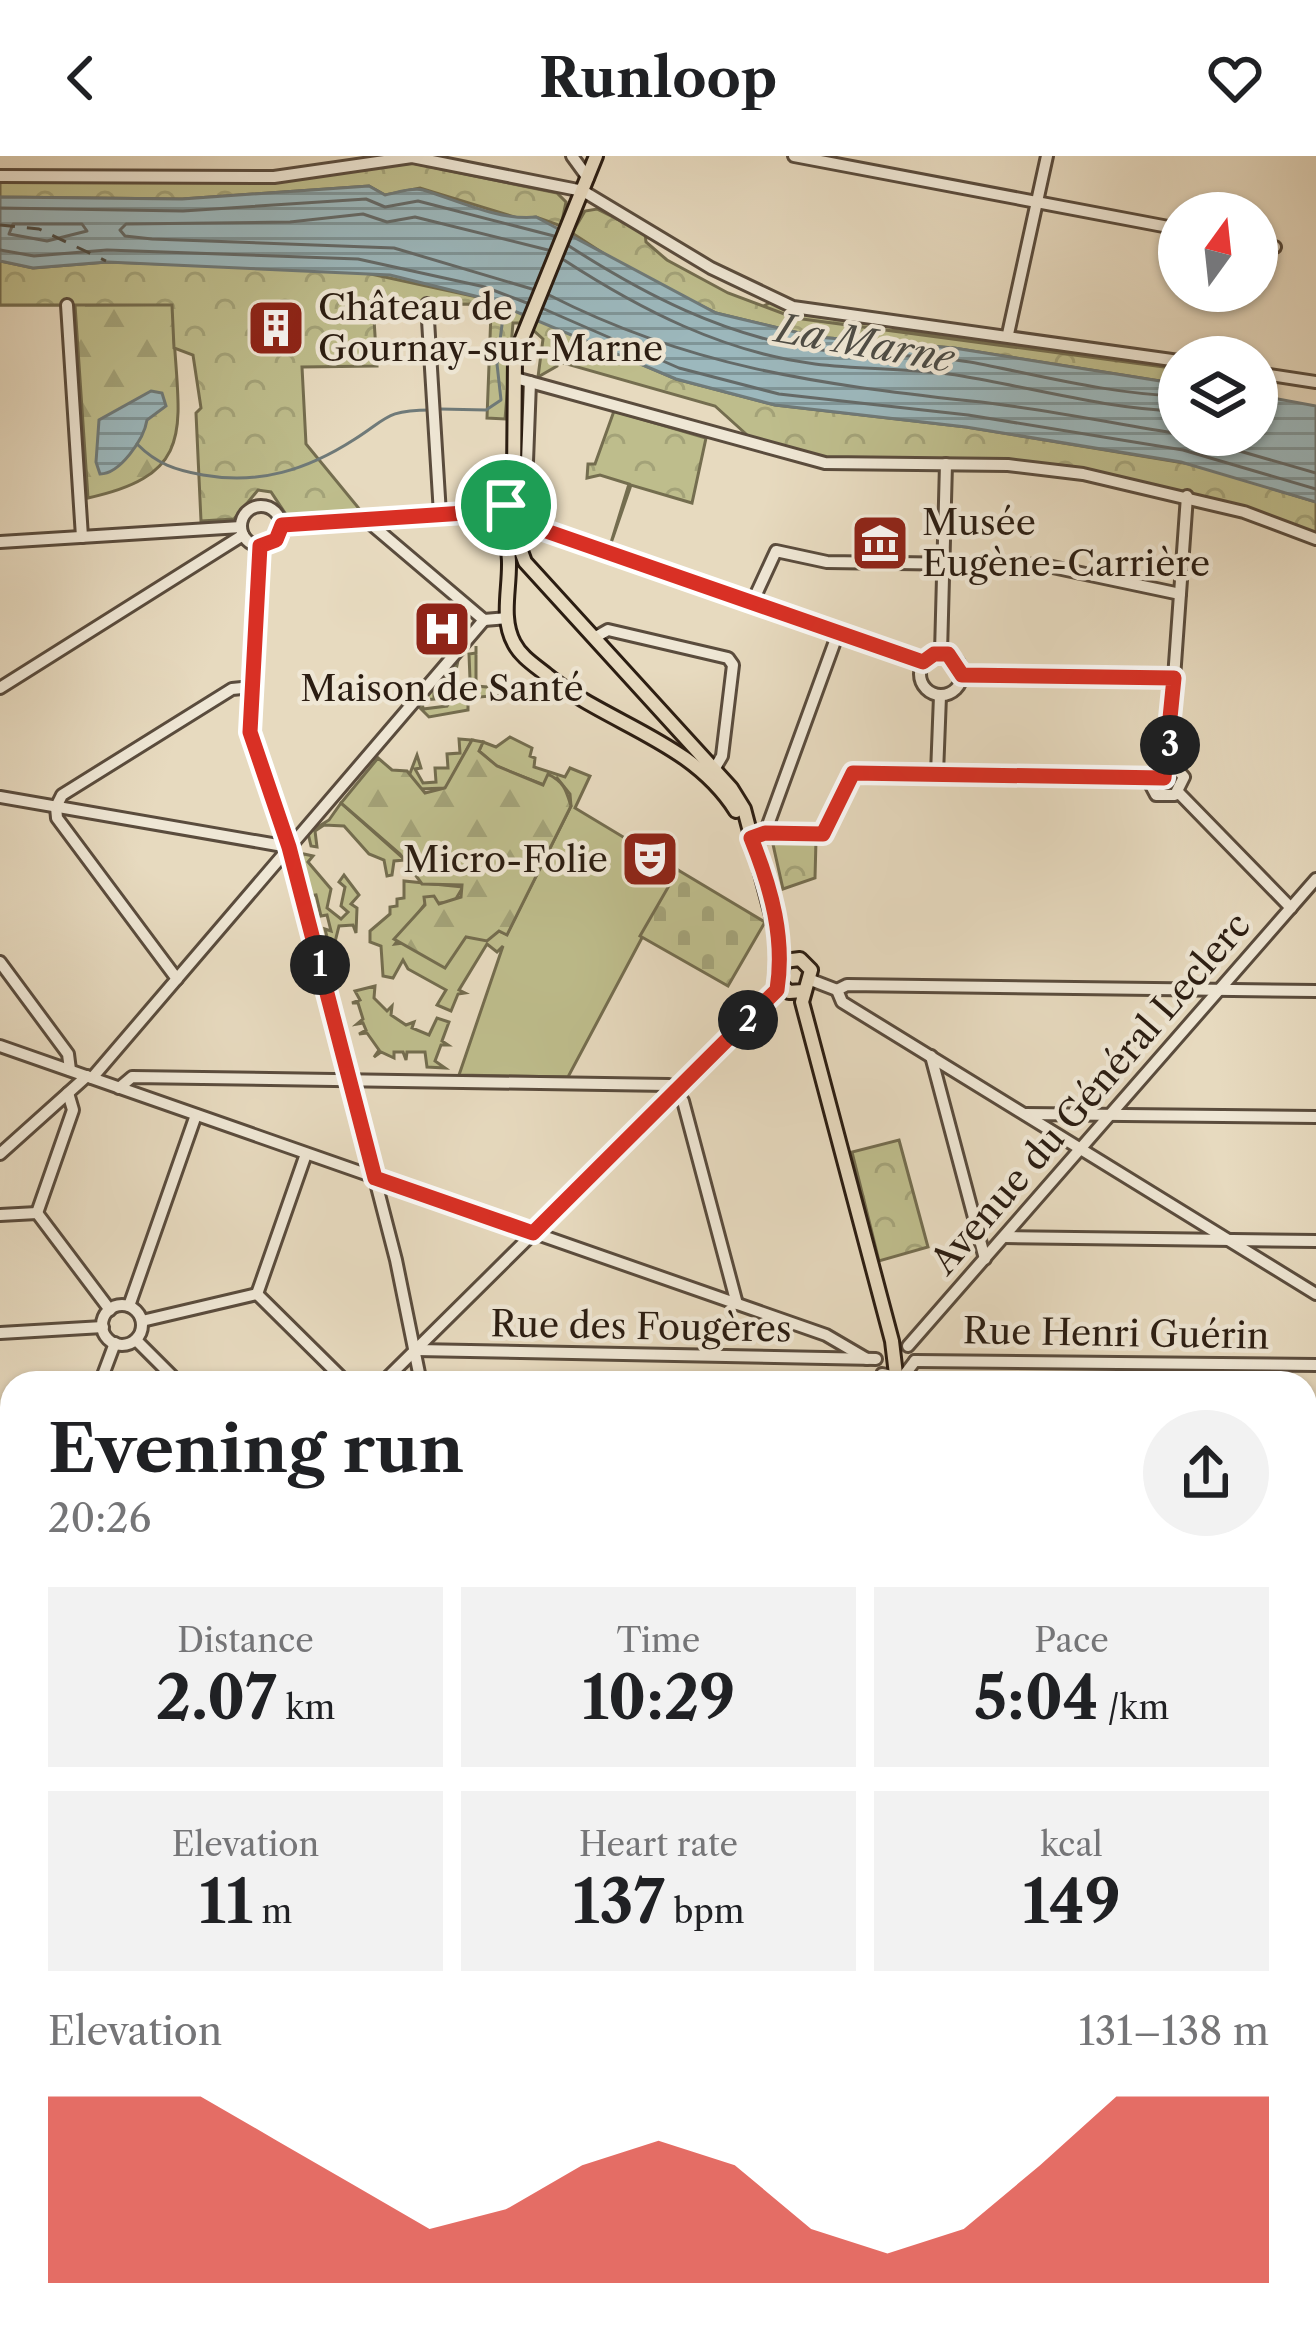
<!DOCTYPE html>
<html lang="en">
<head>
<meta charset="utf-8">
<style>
  body { margin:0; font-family:"Libre Caslon Text",serif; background:#f2f2f2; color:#202124; height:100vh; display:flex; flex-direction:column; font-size:45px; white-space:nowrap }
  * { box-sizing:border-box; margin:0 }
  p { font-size:39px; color:#757577 }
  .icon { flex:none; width:66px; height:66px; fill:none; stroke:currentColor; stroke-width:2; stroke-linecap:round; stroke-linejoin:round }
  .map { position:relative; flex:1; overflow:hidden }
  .details { position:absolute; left:0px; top:1215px; width:1317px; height:972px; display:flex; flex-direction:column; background:#fff; border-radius:36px 36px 0 0; box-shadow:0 3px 9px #0004 }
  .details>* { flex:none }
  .needle { width:78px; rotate:15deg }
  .tools { position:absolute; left:1158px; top:36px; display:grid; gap:24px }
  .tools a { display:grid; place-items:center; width:120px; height:120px; border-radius:50%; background:#fff; box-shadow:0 3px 9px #0004; font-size:60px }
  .pin { position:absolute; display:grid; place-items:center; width:102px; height:102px; color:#fff; margin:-51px; border:6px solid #fff; border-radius:50%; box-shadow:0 3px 12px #0007 }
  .km { position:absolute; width:60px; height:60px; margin:-30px; border-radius:50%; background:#222; color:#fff; font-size:33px; line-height:60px; text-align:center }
  .round { display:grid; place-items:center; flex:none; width:126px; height:126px; border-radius:63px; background:#f2f2f2 }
  .head { display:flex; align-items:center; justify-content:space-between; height:204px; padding:0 48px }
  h1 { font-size:66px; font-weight:700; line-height:90px }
  .figures { display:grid; grid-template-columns:repeat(3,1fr); gap:18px; height:204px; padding:12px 48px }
  .figures div { display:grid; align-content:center; border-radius:0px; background:#f2f2f2; text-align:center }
  .figures b { font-size:60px; font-weight:700 }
  .figures small { font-size:33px; font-weight:400 }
  .figures p { font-size:33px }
  .chart { height:336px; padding:24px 48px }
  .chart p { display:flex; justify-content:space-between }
  .chart svg { width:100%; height:216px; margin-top:12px; fill:#d93025; opacity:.7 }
  header { display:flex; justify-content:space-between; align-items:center; height:156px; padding:0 48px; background:#fff; font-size:54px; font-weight:700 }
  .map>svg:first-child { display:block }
  .grass { fill:#bebd8c; stroke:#746d4f; stroke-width:3 }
  .forest { fill:url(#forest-firs); stroke:#746d4f; stroke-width:3 }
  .cemetery { fill:url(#cemetery-stones); stroke:#746d4f; stroke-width:3 }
  .park { fill:url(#park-crowns); stroke:#746d4f; stroke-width:3 }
  .water { fill:url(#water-rules); stroke:#6f7a79; stroke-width:3 }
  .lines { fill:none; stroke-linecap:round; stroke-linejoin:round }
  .shore { stroke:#646a68; stroke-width:3 }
  .stream { stroke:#6f7a79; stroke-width:3 }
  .ferry { stroke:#4d4c45; stroke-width:3; stroke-dasharray:15 12; stroke-linecap:butt }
  .minor-casing { stroke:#5a4c3d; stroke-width:16 }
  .major-casing { stroke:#2b1d12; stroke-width:18 }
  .minor { stroke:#efe7d5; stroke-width:10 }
  .major { stroke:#e7dabf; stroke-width:12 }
  .route-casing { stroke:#fff; stroke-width:24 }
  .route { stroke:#d93025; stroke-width:15 }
  .labels { text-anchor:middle; stroke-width:9; stroke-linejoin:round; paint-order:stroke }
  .poi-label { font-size:36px; fill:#2b1d12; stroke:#efe7d5; text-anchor:start }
  .street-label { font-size:36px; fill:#2b1d12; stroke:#efe7d5 }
  .water-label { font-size:39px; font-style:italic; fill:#4d4c45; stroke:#efe7d5 }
</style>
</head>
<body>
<header><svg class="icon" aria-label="back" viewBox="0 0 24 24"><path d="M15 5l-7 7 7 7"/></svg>Runloop<svg class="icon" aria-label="heart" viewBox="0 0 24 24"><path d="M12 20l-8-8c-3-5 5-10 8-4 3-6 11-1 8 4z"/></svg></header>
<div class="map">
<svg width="1316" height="2187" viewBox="0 0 1316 2187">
  <defs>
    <pattern id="forest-firs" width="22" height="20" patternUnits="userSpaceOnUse" patternTransform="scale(3)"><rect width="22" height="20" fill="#bebd8c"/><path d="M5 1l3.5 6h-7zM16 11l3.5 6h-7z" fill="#a3a278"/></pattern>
    <pattern id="cemetery-stones" width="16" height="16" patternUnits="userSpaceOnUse" patternTransform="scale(3)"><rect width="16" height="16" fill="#bebd8c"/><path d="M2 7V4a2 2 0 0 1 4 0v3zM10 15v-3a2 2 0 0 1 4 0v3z" fill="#a3a278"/></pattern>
    <pattern id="park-crowns" width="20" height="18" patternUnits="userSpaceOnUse" patternTransform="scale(3)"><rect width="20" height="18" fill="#bebd8c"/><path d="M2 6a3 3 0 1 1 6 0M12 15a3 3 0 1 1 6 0" fill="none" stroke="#a3a278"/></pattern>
    <pattern id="water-rules" width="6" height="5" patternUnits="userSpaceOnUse" patternTransform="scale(3)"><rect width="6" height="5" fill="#9cb8bd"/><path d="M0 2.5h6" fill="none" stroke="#7f9598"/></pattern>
  </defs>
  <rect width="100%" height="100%" fill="#e7dabf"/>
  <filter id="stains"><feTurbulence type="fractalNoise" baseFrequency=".00167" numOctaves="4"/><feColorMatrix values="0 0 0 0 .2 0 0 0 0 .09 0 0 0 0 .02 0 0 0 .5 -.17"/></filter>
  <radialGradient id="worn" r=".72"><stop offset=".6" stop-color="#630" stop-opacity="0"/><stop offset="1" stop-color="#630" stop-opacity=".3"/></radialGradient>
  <!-- grass -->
  <g class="grass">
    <path d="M476,490V530L499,532L502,539L468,542V554L429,561L417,549L459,500L456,514L449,515L441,532L434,533V543L422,544L423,553L447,550L455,534L470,523L469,498L476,497Z"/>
    <path d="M510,581L532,592L530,600L535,602L534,611L565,621L570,612L590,620L575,652L678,714L568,921L459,919L503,790L497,796L487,788L459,834L465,837L458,838L451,855L437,849L446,834L408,813L403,804L393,822L383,820L381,790L370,786V775L390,758V751L397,750V743L404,742V725L463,731L454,746L425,748L395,788L499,775L507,778L571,650L570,638L557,622L544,629L496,610L479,595L483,586L496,591Z"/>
    <path d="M459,583L472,584L446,632L419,633L409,620L417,599L421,612L415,613L423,627L436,626L435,612H448L447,598L460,597Z"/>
    <path d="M341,647L405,704L394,705L392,719L387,720L384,704L369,698L344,670L324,669L315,675L317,691L311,690L308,677L329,664Z"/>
    <path d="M304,698L313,700L308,706L331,733L327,752L341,763L348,756L341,750L345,731L339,726L344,719L359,739L351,748L357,752L356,777L353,769L339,770L334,790L343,820L337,821L325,773L331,775L327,759L321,760L316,739L308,740L299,705Z"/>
    <path d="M375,830L374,842L387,855L392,850L391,859L406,869L414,866L412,872L429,879L437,862L449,866L442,885L448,889H441L435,905L445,912L427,911L425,896H407L406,904L403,896H394V902L381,896L374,901L379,894L367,877L359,878L366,874L363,867L357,868L363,863L358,847H352L360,844L355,835Z"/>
    <path d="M12,1849V1917L2,1984L0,1852Z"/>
    <path d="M1305,1852L1316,1853V2136L1305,2135Z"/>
  </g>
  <!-- forest -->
  <g class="forest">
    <path d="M0,99L393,106L494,138L491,156L471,148H434L432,141L85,149L214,148L174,182C180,274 194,319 88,342L75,149H0Z"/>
    <path d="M771,146L1179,209V214L894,174C853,194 801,170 762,151Z"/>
    <path d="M472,584L483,586L479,595L497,610L543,629L548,618C565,627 566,634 571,650L507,779L499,775L487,785L466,781L445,812L394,783L425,749L424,741L434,740L439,748L461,741L462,729L422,728L400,698L341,647L378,602L392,614L407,615L425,637L445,632Z"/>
    <path d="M2,1984L12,1985V2114L0,2044Z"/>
  </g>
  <!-- cemetery -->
  <path class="cemetery" d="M678,714L765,766L728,830L640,780Z"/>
  <!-- park -->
  <g class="park">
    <path d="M412,7L557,37L566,46L561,70L536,61L521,63L420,32L385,39L369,30L182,43L0,41V25H282Z"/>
    <path d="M597,53L645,77L646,86L667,104L728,137L795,162L1179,213V228L954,192L816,181L716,157L629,114L572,77L585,55Z"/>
    <path d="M0,105L33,112L107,106L357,115L482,142L524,158L520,167H513L505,263L487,262L491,156L471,148H373L377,210L302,211L306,288L361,355L287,360L271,336L258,334L234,363L201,365L196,257L201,252L193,199L174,192L172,149H0Z"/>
    <path d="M536,163L676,223L775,249L966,271L1196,309L1316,346V380L1204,341L1071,312L824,304L745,284L746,278L715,250L563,207L568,200L558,192L557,210L538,221L543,183L532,173Z"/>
    <path d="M614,255L706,282L692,347L631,329L610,390L629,328L600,319L587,322L588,308H595Z"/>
    <path d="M772,684H816L815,722L783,733Z"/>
    <path d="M899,984L928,1091L879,1105L852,996Z"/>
    <path d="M630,2175H719L704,2187H624Z"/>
  </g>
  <!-- water -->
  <g class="water">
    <path d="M369,30L385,39C396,37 412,31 423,34C457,44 499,65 536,61L716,157L816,181L954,192L1179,228V279H1257V239L1316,250V346L1181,306L966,271L775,249L676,223L483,142L390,119L107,106L33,112L0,105V41L182,43Z"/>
    <path d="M151,235L162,237L166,250L147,264C144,283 120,318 100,318L96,306L99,264Z"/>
  </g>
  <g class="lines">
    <!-- shore -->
    <g class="shore">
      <path d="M0,52L183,55L366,43L385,51L418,45L554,80"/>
      <path d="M13,68H82L87,75L47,85L9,78Z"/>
      <path d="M569,90C645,139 723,179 813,193C865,200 918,197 970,206C1039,219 1109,238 1179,240"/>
      <path d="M0,94L34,100L107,94L358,103L485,131L527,147"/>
      <path d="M564,104C641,154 723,196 815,208C864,214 913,212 962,220C1034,232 1106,253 1179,255"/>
      <path d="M532,133L394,92L152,83L125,80L120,74L126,68L290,66L363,58L387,66L415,61L548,94"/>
      <path d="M549,139C690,211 817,228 971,245C1040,252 1110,267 1179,278"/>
      <path d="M544,153L679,212L779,238L968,259L1183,294L1316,333"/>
      <path d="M1184,279L1316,317"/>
    </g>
    <!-- stream -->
    <g class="stream">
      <path d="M440,253L486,254L501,244L497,208L503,161"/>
      <path d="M137,288C157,308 175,314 203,319C259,329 307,314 355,283C388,262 386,254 431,254"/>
      <path d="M678,2187L683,2175"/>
    </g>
    <!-- ferry -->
    <path class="ferry" d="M0,69L39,73L106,105"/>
    <!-- minor casing -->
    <g class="minor-casing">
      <g id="minor">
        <path d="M572,0L588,22"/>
        <path d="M794,0L1179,73"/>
        <path d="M0,20L274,21L412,1L583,35L711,112L793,151L1179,205"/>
        <path d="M1257,87L1275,91"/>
        <path d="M427,148L440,358"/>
        <path d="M67,149L82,381"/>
        <path d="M1008,178L1047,0"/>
        <path d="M1257,217L1316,226"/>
        <path d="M519,223L825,307L1008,309L1083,318L1244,356L1316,383"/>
        <circle cx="261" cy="370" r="20"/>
        <path d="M525,359L530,226"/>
        <path d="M365,363L484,464L508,462"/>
        <path d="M526,368L923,506"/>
        <path d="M282,369L502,351"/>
        <path d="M0,386L241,371"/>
        <path d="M260,390L250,576L289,691L396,1104L421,1227"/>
        <path d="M752,447L776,395L827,406L1043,409L1180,438"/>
        <path d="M594,482L608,474L728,502L733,509L722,600L712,617"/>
        <circle cx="941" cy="518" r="21"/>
        <path d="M941,497L946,308"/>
        <path d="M962,519L1174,522"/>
        <path d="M0,532L243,379"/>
        <path d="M937,618L940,540"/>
        <path d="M1147,622L1156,639H1175L1184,621L1169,604"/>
        <path d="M1178,636L1291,752"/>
        <path d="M0,641L289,691"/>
        <path d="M56,651L62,639L232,533L252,531"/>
        <path d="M56,651L57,662L177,823"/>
        <path d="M765,677L838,477"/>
        <path d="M751,682L823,678L853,617L1167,620L1187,340"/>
        <path d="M0,806L68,898L70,914"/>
        <path d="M811,824L837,834"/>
        <path d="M837,834L842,846L1316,1138"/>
        <path d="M837,834L847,829L1316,835"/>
        <path d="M0,890L826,1179L867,1203"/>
        <path d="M931,900L985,1103"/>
        <path d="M92,922L484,464"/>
        <path d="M119,932L132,921L669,929L683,945L737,1148"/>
        <path d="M1025,958L1316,961"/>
        <path d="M0,998L87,920"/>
        <path d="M37,1057L73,954L68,937"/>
        <path d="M37,1057L110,1154"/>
        <path d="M0,1059L37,1057"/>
        <path d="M1005,1081L1316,1085"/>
        <path d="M257,1138L306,998"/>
        <path d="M257,1138L347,1227"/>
        <circle cx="122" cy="1169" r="20"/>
        <path d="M129,1150L196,959"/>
        <path d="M142,1165L257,1138"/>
        <path d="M0,1177L103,1171"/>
        <path d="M136,1184L179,1227"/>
        <path d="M908,1190L1316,723"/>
        <path d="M416,1194L876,1203"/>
        <path d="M915,1205L1316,1209"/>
        <path d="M882,1218L902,1222L915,1205"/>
        <path d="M100,1227L115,1187"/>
        <path d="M382,1227L758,855L779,827"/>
        <path d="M0,1295L12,1294"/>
        <path d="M1305,1334H1316"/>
        <path d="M1305,1401L1316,1395"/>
        <path d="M0,1412H12"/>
        <path d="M0,1492L12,1461"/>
        <path d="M0,1545L12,1557"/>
        <path d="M1305,1549L1316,1542"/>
        <path d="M0,1609L12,1596"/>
        <path d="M1305,1681L1316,1674"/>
        <path d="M0,1689L12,1691"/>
        <path d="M0,1780L12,1767"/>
        <path d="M1305,1813L1316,1806"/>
        <path d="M1305,1844L1316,1845"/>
        <path d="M0,1846L12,1843"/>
        <path d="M224,2175L230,2187"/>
        <path d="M848,2187L856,2175"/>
      </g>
    </g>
    <!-- major casing -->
    <g class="major-casing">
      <g id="major">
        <path d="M506,349L514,324L515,200L596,0"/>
        <path d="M520,376L507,378L497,370L502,351L516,349L525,359L517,384L525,406L731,632L744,653L784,805"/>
        <path d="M503,377C519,412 496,454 514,487C521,501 536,510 548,520C609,569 692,585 736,655"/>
        <path d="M803,835L789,836L779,827L784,805L800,803L811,814L802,846L892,1185L897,1227"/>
        <path d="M1305,1602L1316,1611"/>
        <path d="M925,2175V2187"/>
      </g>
    </g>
    <!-- minor -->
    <use href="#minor" class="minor"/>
    <!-- major -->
    <use href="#major" class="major"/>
  </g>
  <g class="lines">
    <!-- route casing -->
    <g class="route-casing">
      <path id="route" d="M506,349L520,352L526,368L923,506L934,498H948L962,519L1174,522L1164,622L853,617L823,678L765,677L751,682C772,734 785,783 777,834L533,1077L375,1022L289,691L250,576L260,390L276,384L282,369L480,356Z"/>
    </g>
    <!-- route -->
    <use href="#route" class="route"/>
  </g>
  <!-- icons -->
  <defs>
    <g id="building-square" transform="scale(3)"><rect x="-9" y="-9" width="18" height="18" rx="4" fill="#8f2418" stroke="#efe7d5"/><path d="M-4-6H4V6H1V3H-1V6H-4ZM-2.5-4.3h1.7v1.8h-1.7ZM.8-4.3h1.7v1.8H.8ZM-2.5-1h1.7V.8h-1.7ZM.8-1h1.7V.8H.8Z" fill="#fff"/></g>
    <g id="museum-square" transform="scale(3)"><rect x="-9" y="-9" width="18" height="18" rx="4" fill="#8f2418" stroke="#efe7d5"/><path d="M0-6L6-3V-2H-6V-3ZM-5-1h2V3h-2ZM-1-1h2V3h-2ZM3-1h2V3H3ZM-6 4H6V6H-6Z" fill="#fff"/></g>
    <g id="hospital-square" transform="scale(3)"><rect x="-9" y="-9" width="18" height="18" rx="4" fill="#8f2418" stroke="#efe7d5"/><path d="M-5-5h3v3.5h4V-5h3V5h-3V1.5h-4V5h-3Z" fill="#fff"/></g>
    <g id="theatre-square" transform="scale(3)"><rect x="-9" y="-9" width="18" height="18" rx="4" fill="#8f2418" stroke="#efe7d5"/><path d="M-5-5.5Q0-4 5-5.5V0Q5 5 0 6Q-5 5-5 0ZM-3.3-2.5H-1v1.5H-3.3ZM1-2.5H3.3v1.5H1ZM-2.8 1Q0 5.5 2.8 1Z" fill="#fff"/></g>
  </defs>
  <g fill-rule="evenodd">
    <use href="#building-square" x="276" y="172"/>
    <use href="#museum-square" x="880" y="387"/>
    <use href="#hospital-square" x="442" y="473"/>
    <use href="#theatre-square" x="650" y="703"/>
  </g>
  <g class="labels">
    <!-- poi labels -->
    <g class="poi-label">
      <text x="318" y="164">Château de<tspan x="318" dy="41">Gournay-sur-Marne</tspan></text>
      <text x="922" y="379">Musée<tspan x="922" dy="41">Eugène-Carrière</tspan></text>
      <text x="442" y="545" text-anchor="middle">Maison de Santé</text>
      <text x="608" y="716" text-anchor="end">Micro-Folie</text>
    </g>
    <!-- street labels -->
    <g class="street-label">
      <text transform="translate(1090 937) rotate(-49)" y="13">Avenue du Général Leclerc</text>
      <text transform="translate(641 1170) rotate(1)" y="13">Rue des Fougères</text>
      <text transform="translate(1116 1177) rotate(1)" y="13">Rue Henri Guérin</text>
    </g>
    <!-- water labels -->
    <g class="water-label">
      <text transform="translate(865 187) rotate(10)" y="14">La Marne</text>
    </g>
  </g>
  <rect width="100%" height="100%" filter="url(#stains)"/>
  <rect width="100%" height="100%" fill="url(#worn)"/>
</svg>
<div class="tools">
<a><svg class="needle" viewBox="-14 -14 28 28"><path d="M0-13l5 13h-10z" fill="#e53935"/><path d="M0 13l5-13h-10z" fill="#757577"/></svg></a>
<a><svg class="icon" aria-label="layers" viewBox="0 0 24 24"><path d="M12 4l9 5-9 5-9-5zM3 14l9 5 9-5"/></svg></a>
</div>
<div class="pin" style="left:506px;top:349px;background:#1e9e55"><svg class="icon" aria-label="arrive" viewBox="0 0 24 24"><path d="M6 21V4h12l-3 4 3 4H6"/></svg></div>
<b class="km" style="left:320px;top:809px">1</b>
<b class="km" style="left:748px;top:864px">2</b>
<b class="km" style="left:1170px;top:589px">3</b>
<section class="details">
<div class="head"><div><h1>Evening run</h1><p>20:26</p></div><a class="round"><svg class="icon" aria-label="share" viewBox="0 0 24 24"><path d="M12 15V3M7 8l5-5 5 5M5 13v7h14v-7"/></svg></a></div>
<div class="figures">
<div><p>Distance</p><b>2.07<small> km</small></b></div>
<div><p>Time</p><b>10:29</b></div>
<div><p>Pace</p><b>5:04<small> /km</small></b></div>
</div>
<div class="figures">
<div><p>Elevation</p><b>11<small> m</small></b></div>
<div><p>Heart rate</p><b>137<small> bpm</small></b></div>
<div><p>kcal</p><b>149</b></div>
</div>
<div class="chart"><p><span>Elevation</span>131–138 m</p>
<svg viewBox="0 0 160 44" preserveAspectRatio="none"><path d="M0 44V6L10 6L20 6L30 15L40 24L50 33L60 29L70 20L80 15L90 20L100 33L110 38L120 33L130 20L140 6L150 6L160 6V44z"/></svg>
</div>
</section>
</div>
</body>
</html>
